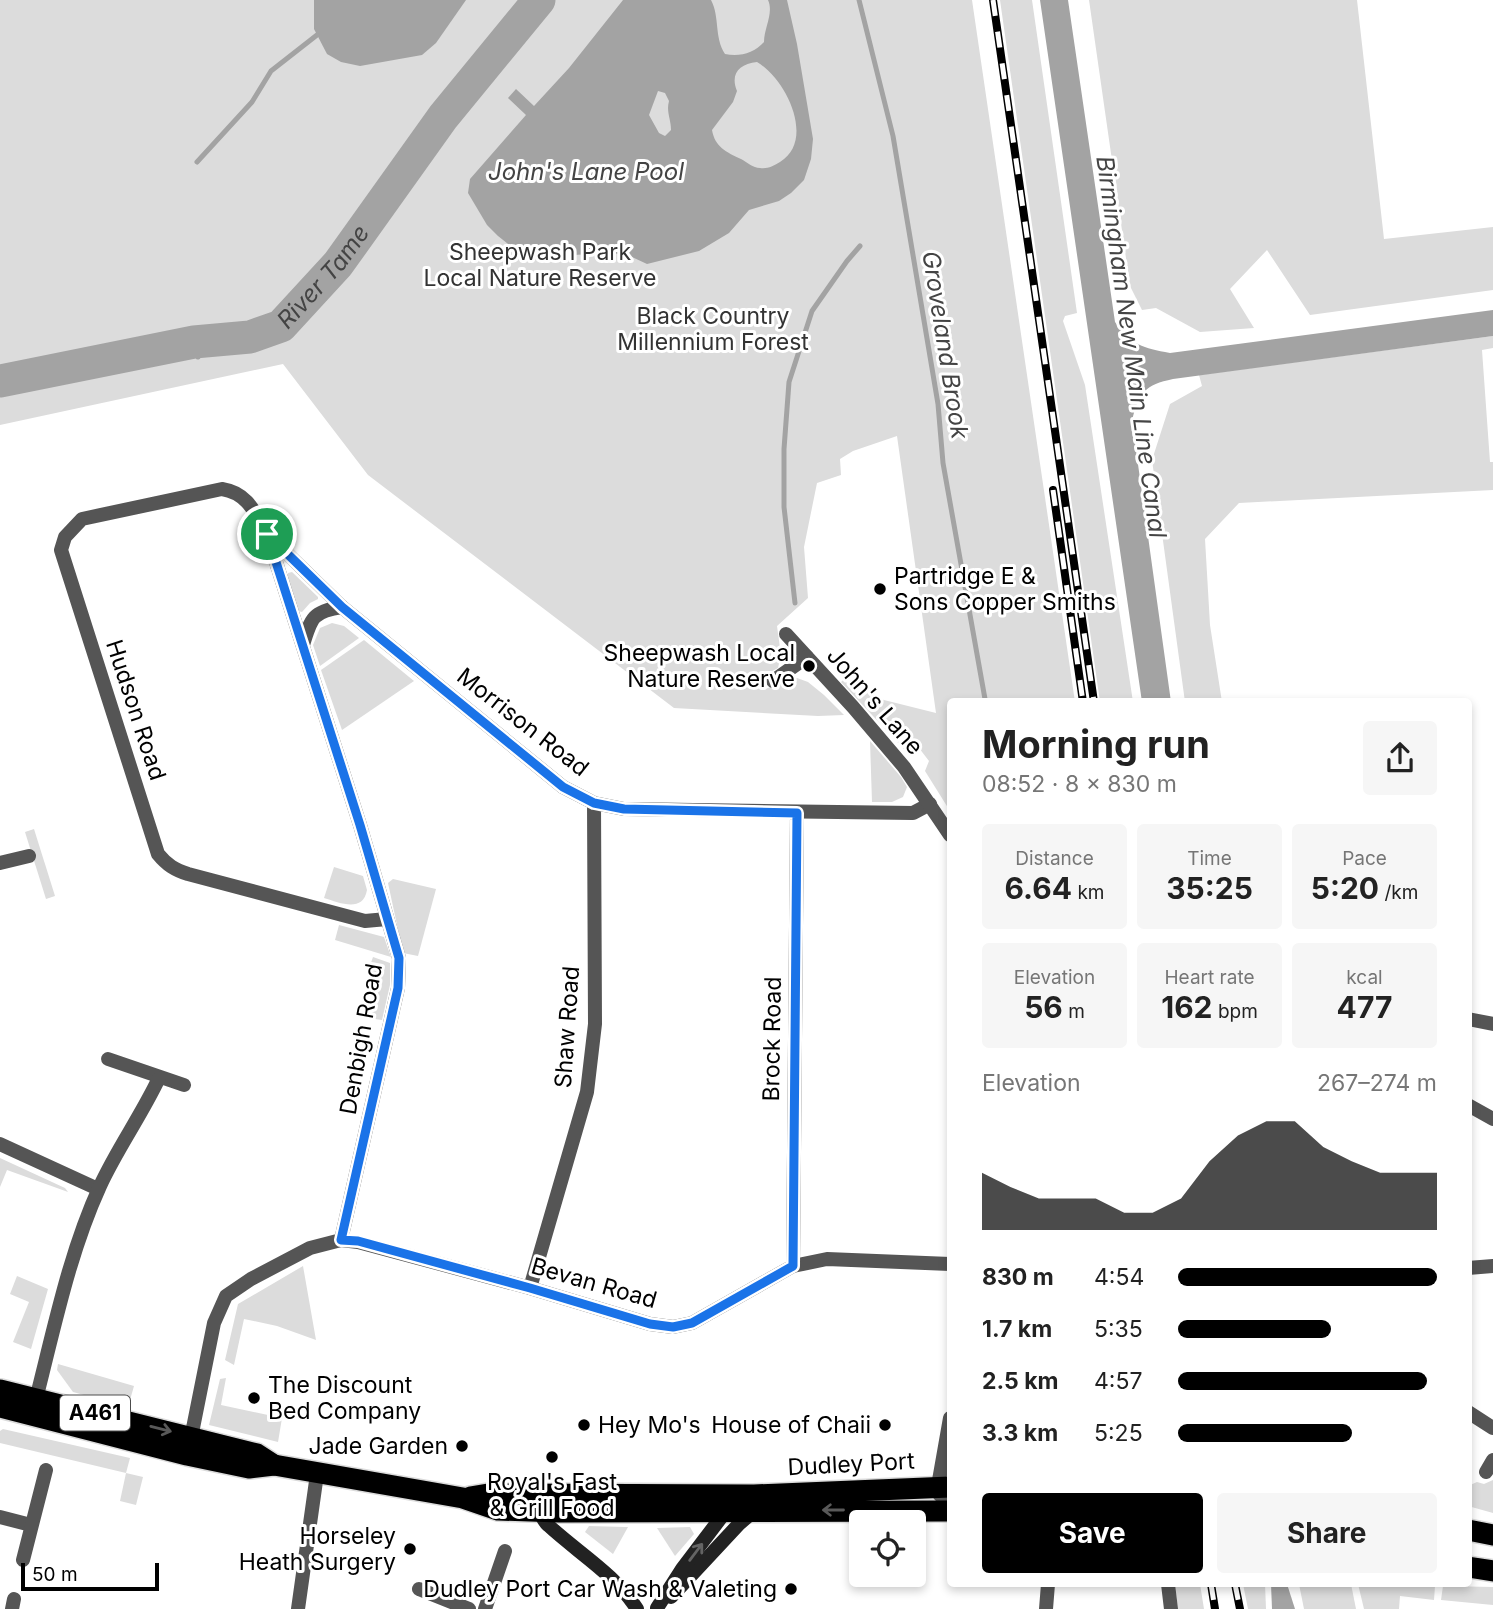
<!DOCTYPE html>
<html lang="en">
<head>
<meta charset="utf-8">
<style>
  body { margin:0; font-family:Inter,sans-serif; background:#f6f6f6; color:#222; height:100vh; display:flex; flex-direction:column; font-size:26px; white-space:nowrap }
  * { box-sizing:border-box; margin:0 }
  p { font-size:23px; color:#767676 }
  .icon { flex:none; width:38px; height:38px; fill:none; stroke:currentColor; stroke-width:2; stroke-linecap:round; stroke-linejoin:round }
  .map { position:relative; flex:1; overflow:hidden }
  .side { position:absolute; left:947px; top:698px; width:525px; height:889px; display:flex; flex-direction:column; background:#fff; border-radius:7px; box-shadow:0 4px 10px #0003 }
  .side>* { flex:none }
  .buttons { position:absolute; left:849px; top:1510px; display:grid; gap:14px }
  .buttons a { display:grid; place-items:center; width:77px; height:77px; border-radius:7px; background:#fff; box-shadow:0 4px 10px #0003; font-size:35px }
  .scale { position:absolute; left:21px; bottom:18px; width:138px; box-sizing:border-box; padding-left:7px; border:4px solid #000; border-top:0; font-size:19px; line-height:24px; white-space:nowrap; color:#000; -webkit-text-stroke:5px #fff; paint-order:stroke }
  .pin { position:absolute; display:grid; place-items:center; width:60px; height:60px; color:#fff; margin:-30px; border:4px solid #fff; border-radius:50%; box-shadow:0 2px 7px #0007 }
  .round { display:grid; place-items:center; flex:none; width:74px; height:74px; border-radius:7px; background:#f6f6f6 }
  .head { display:flex; align-items:center; justify-content:space-between; height:119px; padding:0 35px }
  h1 { font-size:38px; font-weight:700; line-height:52px }
  .figures { display:grid; grid-template-columns:repeat(3,1fr); gap:10px; height:119px; padding:7px 35px }
  .figures div { display:grid; align-content:center; border-radius:7px; background:#f6f6f6; text-align:center }
  .figures b { font-size:30px; font-weight:700 }
  .figures small { font-size:19px; font-weight:400 }
  .figures p { font-size:19px }
  .chart { height:196px; padding:14px 35px }
  .chart p { display:flex; justify-content:space-between }
  .chart svg { width:100%; height:126px; margin-top:7px; fill:#000; opacity:.7 }
  .action { display:flex; gap:14px; margin-top:auto; padding:14px 35px }
  .action a { flex:1; height:80px; border-radius:7px; background:#000; color:#fff; font-size:28px; font-weight:700; line-height:80px; text-align:center }
  .action a+a { background:#f6f6f6; color:#222 }
  ul { padding:0 35px; list-style:none; font-size:23px }
  li { display:grid; grid-template-columns:112px 84px 1fr; align-items:center; height:52px }
  li i { height:18px; border-radius:9px; background:#000 }
  .map>svg:first-child { display:block }
  .green { fill:#dcdcdc }
  .water { fill:#a3a3a3; fill-rule:evenodd }
  .lines { fill:none; stroke-linecap:round; stroke-linejoin:round }
  .stream { stroke:#a3a3a3; stroke-width:5 }
  .river { stroke:#a3a3a3; stroke-width:33 }
  .highway-casing { stroke:#dbdbdb; stroke-width:24 }
  .street { stroke:#555; stroke-width:14 }
  .secondary { stroke:#222; stroke-width:14 }
  .highway { stroke:#000; stroke-width:21 }
  .rail-casing { stroke:#000; stroke-width:8 }
  .rail { stroke:#fff; stroke-width:5; stroke-dasharray:16; stroke-linecap:butt }
  .oneway { stroke:#595959 }
  .oneway2 { stroke:#646464 }
  .route-casing { stroke:#fff; stroke-width:14 }
  .route { stroke:#1a73e8; stroke-width:9 }
  .poi-dot { fill:#000; stroke:#fff; stroke-width:2.5 }
  .labels { text-anchor:middle; stroke-width:6; stroke-linejoin:round; paint-order:stroke }
  .shield { fill:#fff; stroke:#4c4c4c; stroke-width:2 }
  .shield-label { font-size:21px; font-weight:bold; fill:#000 }
  .park-label { font-size:23px; fill:#333; stroke:#fff }
  .poi-label { font-size:23px; fill:#000; stroke:#fff; text-anchor:end }
  .street-label { font-size:23px; fill:#000; stroke:#fff }
  .water-label { font-size:24px; font-style:italic; fill:#444; stroke:#fff }
</style>
</head>
<body>
<div class="map">
<svg width="1493" height="1609" viewBox="0 0 1493 1609">
  <rect width="100%" height="100%" fill="#fff"/>
  <!-- green -->
  <g class="green">
    <path d="M0,0H972L1075,702H950V811L925,771L929,761L919,748L904,749L841,682L850,674L880,699L936,713L897,436L853,451L840,459L841,475L817,483L804,547L808,598L777,626L781,655L778,668L765,675V689L797,678L808,682L824,695L844,715L818,716L674,708L368,475L283,364L0,425Z"/>
    <path d="M1000,0H1032L1077,313L1065,316L1063,321L1085,385L1133,702H1100Z"/>
    <path d="M1089,0H1357L1384,239L1493,227V290L1310,315L1267,250L1230,289L1254,328L1200,332L1156,308L1142,310L1130,286Z"/>
    <path d="M1493,336V348L1482,350L1490,462H1493V490L1239,503L1205,539L1210,625L1222,702H1185L1152,460L1170,404L1202,386L1199,375Z"/>
    <path d="M292,572L318,597V599L310,603L302,612L298,611L287,577L288,573Z"/>
    <path d="M332,623L344,626L359,638L320,666L313,645L320,628Z"/>
    <path d="M364,640L414,681L342,730L321,670Z"/>
    <path d="M870,741L901,777L907,787L903,797L892,802H872Z"/>
    <path d="M34,829L55,896L46,899L25,832Z"/>
    <path d="M334,867L363,876L367,890C363,913 340,903 324,898Z"/>
    <path d="M393,879L436,889L418,956L403,953L388,883Z"/>
    <path d="M339,925L384,937L391,957L335,940Z"/>
    <path d="M373,957L390,963V985L382,1020L368,1018L378,977L367,974Z"/>
    <path d="M0,1158L65,1188L68,1192L7,1170L0,1187Z"/>
    <path d="M303,1266L316,1340L277,1326L244,1319L234,1365L225,1360L238,1304Z"/>
    <path d="M17,1276L48,1289L31,1349L13,1342L29,1302L10,1294Z"/>
    <path d="M58,1364L134,1386L128,1407L73,1392L57,1370Z"/>
    <path d="M226,1378L221,1405L282,1418L278,1442L209,1425L220,1379Z"/>
    <path d="M3,1429L130,1458L126,1473L143,1477L136,1505L120,1501L126,1473L0,1443V1431Z"/>
    <path d="M1493,1480V1513L1468,1506V1486L1477,1482L1484,1484Z"/>
    <path d="M589,1526L625,1527H628L613,1554L585,1532Z"/>
    <path d="M690,1527L694,1534L675,1556L657,1528Z"/>
    <path d="M1175,1584H1200L1204,1609H1178Z"/>
    <path d="M1243,1584H1265L1266,1609H1248Z"/>
    <path d="M1299,1584H1351L1356,1609H1304Z"/>
    <path d="M1358,1584H1418L1435,1586L1434,1600L1400,1596L1399,1609H1364Z"/>
    <path d="M1443,1586L1493,1587V1605L1441,1600Z"/>
  </g>
  <!-- water -->
  <g class="water">
    <path d="M314,0H466L436,43L422,55L360,66L341,62L327,54L314,29Z"/>
    <path d="M623,0H711C720,17 714,37 725,54C740,57 754,53 764,42C764,28 774,13 768,0H787L797,44L813,139L811,159L804,180L791,193L779,201L749,210L729,233L699,251L647,264L632,257L613,253L553,256L531,253L513,248L498,236L487,225L468,193L470,179L526,115L508,98L516,89L534,106L569,68ZM757,62C786,79 816,140 780,162C773,166 768,169 760,168C753,168 747,162 741,159C726,152 715,147 712,130L733,102L737,91C730,74 739,64 757,62ZM658,91L665,93L669,101C666,112 671,119 671,130L665,136L659,133L649,115Z"/>
    <path d="M1040,0H1068L1115,322C1131,345 1143,348 1170,353L1493,310V336L1173,379C1145,385 1139,392 1132,421L1171,702H1142Z"/>
    <path d="M1271,1584H1287L1295,1609H1272Z"/>
  </g>
  <g class="lines">
    <!-- stream -->
    <g class="stream">
      <path d="M859,0L893,136L938,404L943,463L985,699"/>
      <path d="M517,9L522,21"/>
      <path d="M476,77L489,76L492,79"/>
      <path d="M197,162L252,102L271,71L317,35"/>
      <path d="M311,294L325,298"/>
      <path d="M281,326L287,334"/>
      <path d="M194,342L198,357"/>
      <path d="M795,603L784,507V449L789,382L812,311L847,261L860,246"/>
    </g>
    <!-- river -->
    <path class="river" id="s1" d="M0,381L194,342L250,337L281,326L338,264L443,117L539,0"/>
    <!-- highway casing -->
    <g class="highway-casing">
      <g id="highway">
        <path d="M0,1390L257,1454L274,1465"/>
        <path d="M0,1407L187,1455L249,1468L274,1465L463,1498L498,1510L559,1512L950,1511"/>
        <path d="M470,1497L488,1494L754,1495L950,1487"/>
        <path d="M1468,1530L1493,1535"/>
        <path d="M1468,1567L1493,1571"/>
      </g>
    </g>
    <!-- street -->
    <g class="street">
      <path d="M268,535L342,607L563,787L594,803L624,809L913,813L930,804"/>
      <path d="M786,634L853,707L904,767L950,835"/>
      <path d="M303,645C311,618 313,611 342,607"/>
      <path d="M773,681L807,657"/>
      <path d="M0,863L29,856"/>
      <path d="M1468,1019L1493,1024"/>
      <path d="M108,1059L184,1085"/>
      <path d="M1468,1105L1493,1119"/>
      <path d="M0,1144L98,1189"/>
      <path d="M341,1240L358,1242L530,1288L650,1324L673,1327L692,1323L793,1266L827,1259L950,1264"/>
      <path d="M793,1266L797,813"/>
      <path d="M1468,1268L1493,1266"/>
      <path d="M530,1288L587,1092L595,1024L594,803"/>
      <path d="M34,1407C53,1334 68,1256 100,1186C117,1149 141,1116 159,1078"/>
      <path d="M1468,1412L1493,1428"/>
      <path d="M950,1418L938,1486L939,1494L943,1498L950,1499"/>
      <path d="M190,1443L214,1323L226,1296L251,1279L310,1248L341,1240L398,988L399,958L360,825L267,534C255,513 248,493 222,489L82,519L65,537L61,550L158,854C167,865 175,870 188,874L365,921L387,919"/>
      <path d="M1486,1472L1493,1460"/>
      <path d="M0,1517L31,1525"/>
      <path d="M23,1560L46,1470"/>
      <path d="M1168,1584L1171,1609"/>
      <path d="M419,1589L469,1609"/>
      <path d="M12,1609L14,1599"/>
      <path d="M298,1609L317,1474"/>
      <path d="M485,1609L505,1551"/>
      <path d="M1046,1609L1048,1584"/>
    </g>
    <!-- secondary -->
    <g class="secondary">
      <path d="M536,1506C541,1512 542,1520 548,1525C578,1553 615,1574 637,1609"/>
      <path d="M671,1597L739,1524L754,1511"/>
      <path d="M657,1608L682,1569L729,1507"/>
    </g>
    <!-- highway -->
    <use href="#highway" class="highway"/>
    <!-- rail casing -->
    <g class="rail-casing">
      <g id="rail">
        <path d="M993,0L1094,702"/>
        <path d="M1053,490L1083,702"/>
        <path d="M1211,1584L1215,1609"/>
        <path d="M1235,1584L1240,1609"/>
      </g>
    </g>
    <!-- rail -->
    <use href="#rail" class="rail"/>
  </g>
  <!-- one-way arrows -->
  <defs><path id="oneway-shaft" d="M-6 0H5M1.5-3L5.5 0L1.5 3" fill="none" stroke-width="1.6" stroke-linecap="round" stroke-linejoin="round" transform="scale(1.75)"/></defs>
  <g class="oneway">
    <use href="#oneway-shaft" transform="translate(161 1429) rotate(14)"/>
    <use href="#oneway-shaft" transform="translate(833 1510) rotate(180)"/>
  </g>
  <use class="oneway2" href="#oneway-shaft" transform="translate(696 1552) rotate(-53)"/>
  <g class="lines">
    <!-- route casing -->
    <g class="route-casing">
      <path id="route" d="M267,534L342,607L563,787L594,803L624,809L797,813L793,1266L692,1323L673,1327L650,1324L530,1288L358,1241L341,1240L398,988L399,958L360,825Z"/>
    </g>
    <!-- route -->
    <use href="#route" class="route"/>
  </g>
  <!-- markers -->
  <g class="poi-dot">
    <circle cx="880" cy="589" r="7"/>
    <circle cx="809" cy="666" r="7"/>
    <circle cx="254" cy="1398" r="7"/>
    <circle cx="584" cy="1425" r="7"/>
    <circle cx="885" cy="1425" r="7"/>
    <circle cx="462" cy="1446" r="7"/>
    <circle cx="552" cy="1457" r="7"/>
    <circle cx="410" cy="1549" r="7"/>
    <circle cx="791" cy="1589" r="7"/>
  </g>
  <g class="labels">
    <!-- shield labels -->
    <rect class="shield" x="60" y="1395.5" width="70" height="35" rx="5"/>
    <g class="shield-label">
      <text x="95" y="1420">A461</text>
    </g>
    <!-- park labels -->
    <g class="park-label">
      <text x="540" y="260">Sheepwash Park<tspan x="540" dy="26">Local Nature Reserve</tspan></text>
      <text x="713" y="324">Black Country<tspan x="713" dy="26">Millennium Forest</tspan></text>
    </g>
    <!-- poi labels -->
    <g class="poi-label">
      <text x="894" y="584" text-anchor="start">Partridge E &amp;<tspan x="894" dy="26">Sons Copper Smiths</tspan></text>
      <text x="795" y="661">Sheepwash Local<tspan x="795" dy="26">Nature Reserve</tspan></text>
      <text x="268" y="1393" text-anchor="start">The Discount<tspan x="268" dy="26">Bed Company</tspan></text>
      <text x="598" y="1433" text-anchor="start">Hey Mo's</text>
      <text x="871" y="1433">House of Chaii</text>
      <text x="448" y="1454">Jade Garden</text>
      <text x="552" y="1490" text-anchor="middle">Royal's Fast<tspan x="552" dy="26">&amp; Grill Food</tspan></text>
      <text x="396" y="1544">Horseley<tspan x="396" dy="26">Heath Surgery</tspan></text>
      <text x="777" y="1597">Dudley Port Car Wash &amp; Valeting</text>
    </g>
    <!-- street labels -->
    <g class="street-label">
      <text transform="translate(875 701) rotate(49)" y="8">John's Lane</text>
      <text transform="translate(136 710) rotate(72)" y="8">Hudson Road</text>
      <text transform="translate(523 722) rotate(38)" y="8">Morrison Road</text>
      <text transform="translate(567 1027) rotate(-86)" y="8">Shaw Road</text>
      <text transform="translate(361 1039) rotate(-80)" y="8">Denbigh Road</text>
      <text transform="translate(772 1039) rotate(-89)" y="8">Brock Road</text>
      <text transform="translate(594 1283) rotate(16)" y="8">Bevan Road</text>
      <text transform="translate(851 1464) rotate(-3)" y="8">Dudley Port</text>
    </g>
    <!-- water labels -->
    <g class="water-label">
      <text x="586" y="180">John's Lane Pool</text>
      <text dy="8" stroke="none"><textPath href="#s1" startOffset="352">River Tame</textPath></text>
      <text transform="translate(945 345) rotate(81)" y="8">Groveland Brook</text>
      <text transform="translate(1131 347) rotate(82)" y="8">Birmingham New Main Line Canal</text>
    </g>
  </g>
</svg>
<div class="buttons">
<a><svg class="icon" aria-label="locate" viewBox="0 0 24 24"><circle cx="12" cy="12" r="6"/><path d="M12 2v4M12 18v4M2 12h4M18 12h4"/></svg></a>
</div>
<div class="scale">50 m</div>
<div class="pin" style="left:267px;top:534px;background:#1e9e55"><svg class="icon" aria-label="arrive" viewBox="0 0 24 24"><path d="M6 21V4h12l-3 4 3 4H6"/></svg></div>
<section class="side">
<div class="head"><div><h1>Morning run</h1><p>08:52 · 8 × 830 m</p></div><a class="round"><svg class="icon" aria-label="share" viewBox="0 0 24 24"><path d="M12 15V3M7 8l5-5 5 5M5 13v7h14v-7"/></svg></a></div>
<div class="figures">
<div><p>Distance</p><b>6.64<small> km</small></b></div>
<div><p>Time</p><b>35:25</b></div>
<div><p>Pace</p><b>5:20<small> /km</small></b></div>
</div>
<div class="figures">
<div><p>Elevation</p><b>56<small> m</small></b></div>
<div><p>Heart rate</p><b>162<small> bpm</small></b></div>
<div><p>kcal</p><b>477</b></div>
</div>
<div class="chart"><p><span>Elevation</span>267–274 m</p>
<svg viewBox="0 0 160 44" preserveAspectRatio="none"><path d="M0 44V24L10 29L20 33L30 33L40 33L50 38L60 38L70 33L80 20L90 11L100 6L110 6L120 15L130 20L140 24L150 24L160 24V44z"/></svg>
</div>
<ul>
<li><b>830 m</b>4:54<i style="width:100%"></i></li>
<li><b>1.7 km</b>5:35<i style="width:59%"></i></li>
<li><b>2.5 km</b>4:57<i style="width:96%"></i></li>
<li><b>3.3 km</b>5:25<i style="width:67%"></i></li>
</ul>
<div class="action"><a>Save</a><a>Share</a></div>
</section>
</div>
</body>
</html>
